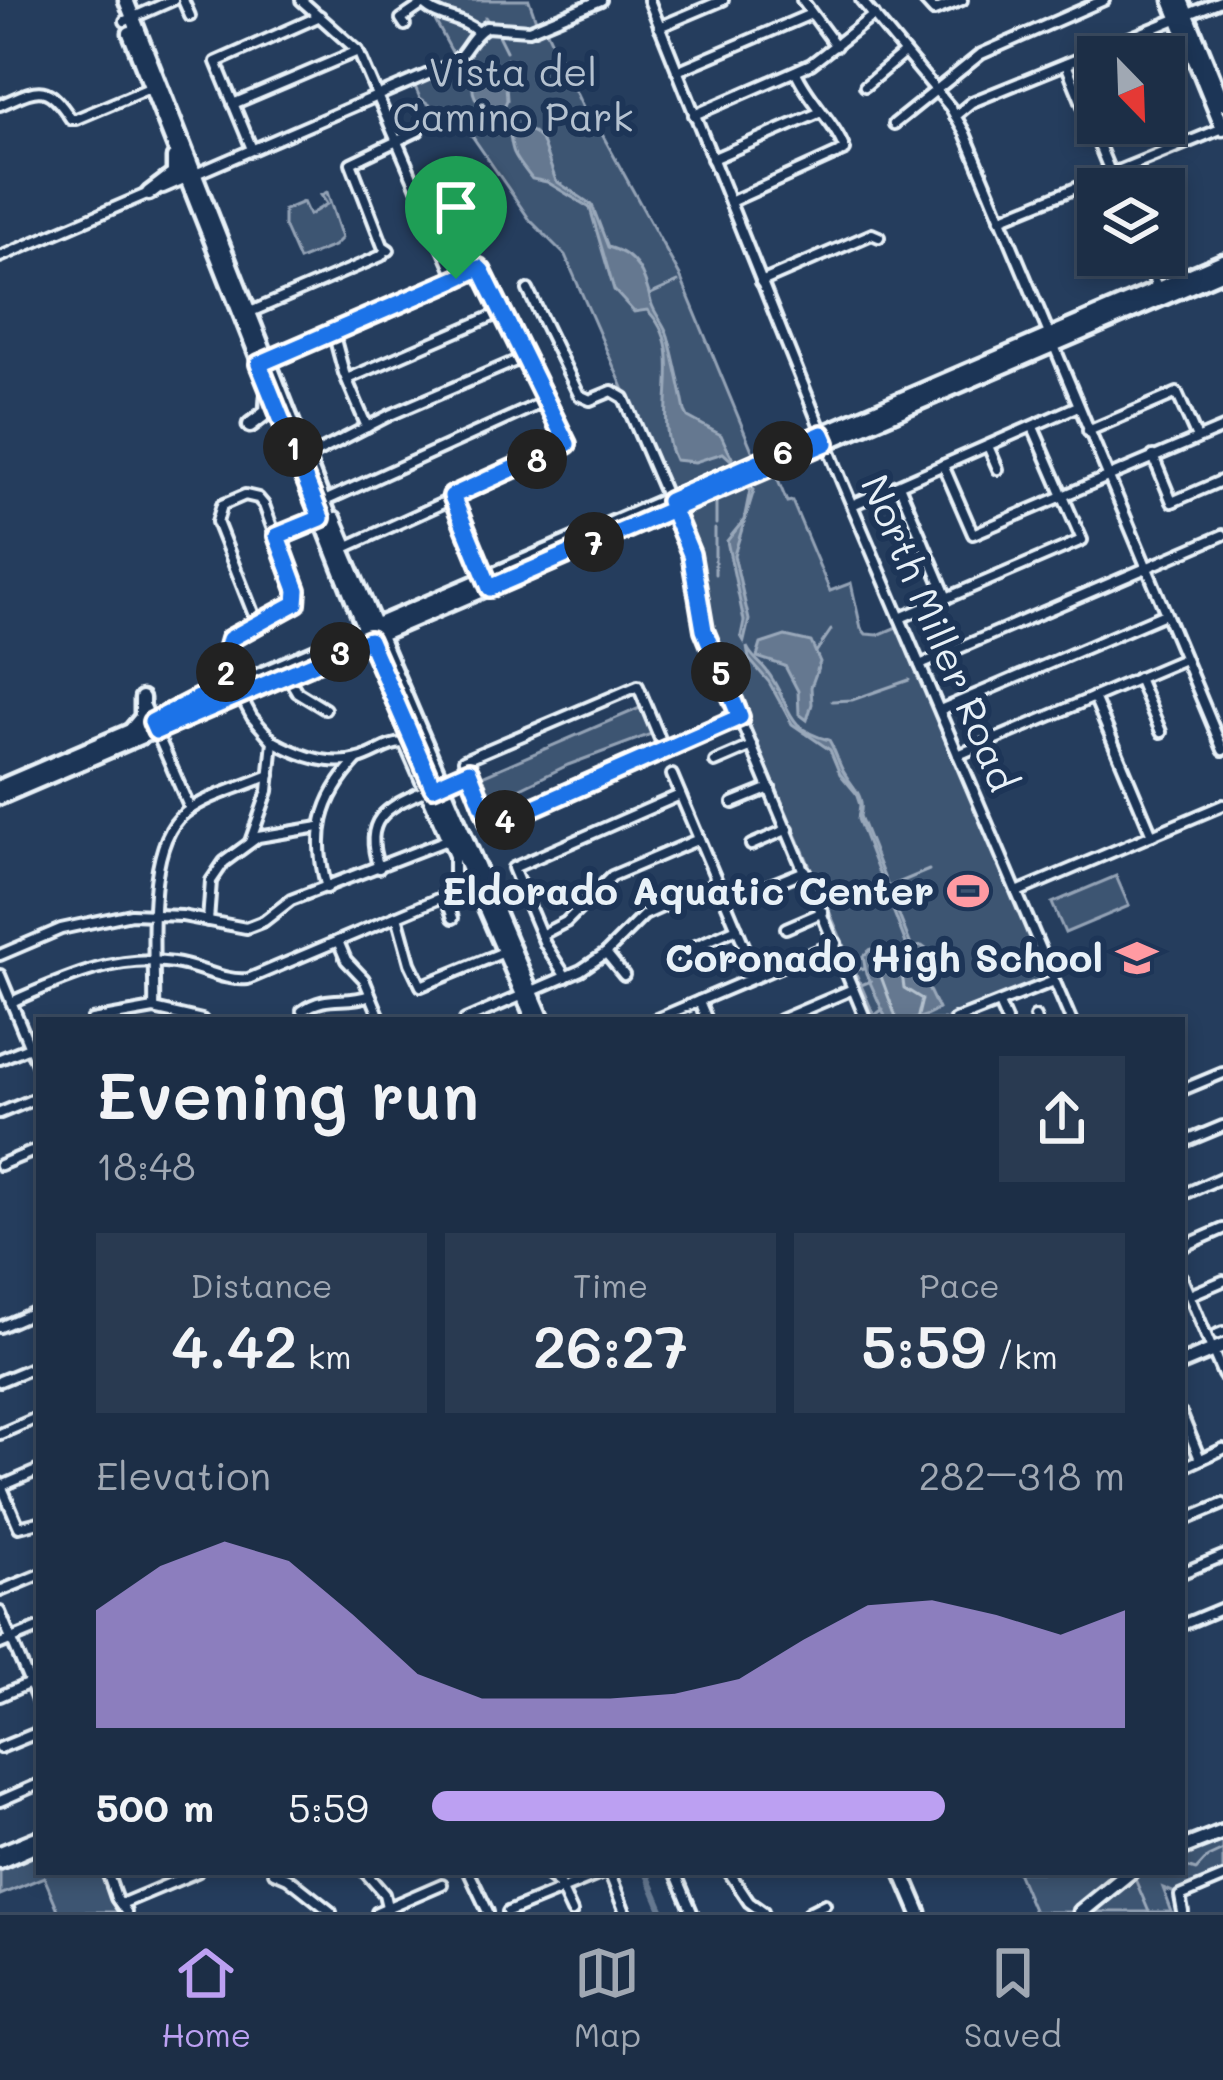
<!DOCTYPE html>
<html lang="en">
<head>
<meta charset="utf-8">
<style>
  body { margin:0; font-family:Mali,sans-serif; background:#293a51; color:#f1f3f6; height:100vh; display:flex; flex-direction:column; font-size:45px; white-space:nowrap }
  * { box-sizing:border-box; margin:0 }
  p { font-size:39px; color:#a0a8b3 }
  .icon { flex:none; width:66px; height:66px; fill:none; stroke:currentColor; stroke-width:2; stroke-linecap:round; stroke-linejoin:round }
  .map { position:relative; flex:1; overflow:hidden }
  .details { position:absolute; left:36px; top:1017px; width:1149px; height:858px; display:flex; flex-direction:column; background:#1c2e46; border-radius:0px; box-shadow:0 6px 18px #0003,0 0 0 3px #3a4a5f }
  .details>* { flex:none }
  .needle { width:78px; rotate:157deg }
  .buttons { position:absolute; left:1077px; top:36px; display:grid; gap:24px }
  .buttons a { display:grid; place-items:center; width:108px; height:108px; border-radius:0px; background:#1c2e46; box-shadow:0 6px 18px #0003,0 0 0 3px #3a4a5f; font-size:60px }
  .pin { position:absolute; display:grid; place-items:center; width:102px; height:102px; color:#fff; margin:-123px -51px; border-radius:50% 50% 50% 0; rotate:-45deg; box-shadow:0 0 12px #0007 }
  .pin .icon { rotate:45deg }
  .km { position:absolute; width:60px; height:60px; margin:-30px; border-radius:50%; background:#222; color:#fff; font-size:33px; line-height:60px; text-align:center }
  .round { display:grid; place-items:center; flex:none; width:126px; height:126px; border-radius:0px; background:#293a51 }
  .headline { display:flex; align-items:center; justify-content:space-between; height:204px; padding:0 60px }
  h1 { font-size:66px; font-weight:600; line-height:90px }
  .stats { display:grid; grid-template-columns:repeat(3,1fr); gap:18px; height:204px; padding:12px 60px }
  .stats div { display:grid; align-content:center; border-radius:0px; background:#293a51; text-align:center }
  .stats b { font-size:60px; font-weight:600 }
  .stats small { font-size:33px; font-weight:400 }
  .stats p { font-size:33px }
  .chart { height:336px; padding:24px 60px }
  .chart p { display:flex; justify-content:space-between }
  .chart svg { width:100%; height:216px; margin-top:12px; fill:#bca0f2; opacity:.7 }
  ul { padding:0 60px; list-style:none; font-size:39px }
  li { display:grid; grid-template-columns:192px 144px 1fr; align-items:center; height:90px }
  li i { height:30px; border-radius:15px; background:#bca0f2 }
  .tab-bar { display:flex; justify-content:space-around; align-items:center; height:168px; border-top:3px solid #3a4a5f; background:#1c2e46; font-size:33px; color:#a0a8b3 }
  .tab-bar a { display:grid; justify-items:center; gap:6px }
  .tab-bar .active { color:#bca0f2 }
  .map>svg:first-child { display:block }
  .green { fill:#3e5472; stroke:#93a2b5; stroke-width:3 }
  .water { fill:#657890; stroke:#99a8ba; stroke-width:3 }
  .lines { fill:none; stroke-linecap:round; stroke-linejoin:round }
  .shore { stroke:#b4c1ce; stroke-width:3 }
  .stream { stroke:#99a8ba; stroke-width:3 }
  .canal { stroke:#657890; stroke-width:6 }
  .minor-casing { stroke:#e8f1f8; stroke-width:16 }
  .major-casing { stroke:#e8f1f8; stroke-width:21 }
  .minor { stroke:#1d3557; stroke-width:8 }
  .major { stroke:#1d3557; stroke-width:12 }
  .route-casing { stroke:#fff; stroke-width:24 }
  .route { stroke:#1a73e8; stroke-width:15 }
  .labels { text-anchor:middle; stroke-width:12; stroke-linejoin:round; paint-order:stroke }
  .park-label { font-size:39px; fill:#b5c2d0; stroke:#1d3557 }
  .street-label { font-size:39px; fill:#e8f1f8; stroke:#1d3557 }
  .poi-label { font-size:39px; font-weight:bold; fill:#e8f1f8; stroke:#1d3557; text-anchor:end }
</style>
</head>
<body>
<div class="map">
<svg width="1223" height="1912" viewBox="0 0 1223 1912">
  <rect width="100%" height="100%" fill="#253d5d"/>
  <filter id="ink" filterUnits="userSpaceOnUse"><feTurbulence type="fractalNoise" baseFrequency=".00833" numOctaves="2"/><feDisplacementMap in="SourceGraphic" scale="24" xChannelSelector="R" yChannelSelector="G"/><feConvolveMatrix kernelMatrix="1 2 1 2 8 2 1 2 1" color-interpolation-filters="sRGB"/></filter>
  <g filter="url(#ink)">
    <!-- green -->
    <g class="green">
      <path d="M424,0H529L539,29L545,27L593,129L598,127L680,276L756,460L669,493L565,255L530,220L470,133L420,98L414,84L459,65Z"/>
      <path d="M327,192L342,238L334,246L299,260L284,226V210L303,202L309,215L327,204L321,195Z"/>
      <path d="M774,471L787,502L792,501L830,591L851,583L861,628L866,634L878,635L899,626L1047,978L945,1020H876L712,639L696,555L680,513Z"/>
      <path d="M642,707L654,733L568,765L486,805L475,779Z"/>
      <path d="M1116,876L1129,906L1065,933L1052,903Z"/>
      <path d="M1223,1835V1873L1175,1893L1163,1888L1172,1912H1034L1017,1872H1182V1852Z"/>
      <path d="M39,1854V1872H102L119,1912H59L44,1877L0,1895V1871Z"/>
    </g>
    <!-- water -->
    <g class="water">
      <path d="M488,65L505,71L507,100L502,112L511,125L533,132L541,139L556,181L592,205L608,247C637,254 645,276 651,302C654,314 665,324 668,336C675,361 680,386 685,411L688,417L721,435C729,453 739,473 754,490L734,555L749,620L744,641L741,636L744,621L727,541L744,520L750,490L733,462L723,453L695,462L675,460C651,413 690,351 647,310L634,312L614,290L590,208L547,182L532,179C526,171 518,162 514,153C510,144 511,132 507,124C495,104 462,111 476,69Z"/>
      <path d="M785,636L811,642L820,662L811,687L812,704L807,720L799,714L798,691L785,666L757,657L761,644Z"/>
      <path d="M747,647C752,658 759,661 766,670C791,701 782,729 829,740C835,750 837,759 842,769C851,787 866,794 860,816L912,948L922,946L930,952L928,968L913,977L915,983L926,984L938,1009C924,1020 907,1020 889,1020L885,1016L866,973L863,956L871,949L897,952L908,949L858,819L860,805L856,793L840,774L830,750L792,724L769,682L749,659Z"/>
    </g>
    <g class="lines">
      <!-- shore -->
      <path class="shore" d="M897,1020L879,971L883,964L901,966L904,988L922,999L917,1020"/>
      <!-- stream -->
      <g class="stream">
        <path d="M485,17L488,21"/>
        <path d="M496,31L506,51"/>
        <path d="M500,72L507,59"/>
        <path d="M651,294L678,282"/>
        <path d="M716,524V501L748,486"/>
        <path d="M715,529V574"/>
        <path d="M816,652L831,630"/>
        <path d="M832,701L852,700L909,680"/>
        <path d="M886,888L929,870"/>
        <path d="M855,970L864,968"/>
        <path d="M861,985L871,981"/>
        <path d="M874,1016L883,1009"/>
        <path d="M1183,1866L1196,1870L1208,1857L1223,1850"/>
        <path d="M1135,1879L1149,1912"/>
      </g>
      <!-- canal -->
      <path class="canal" d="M646,1872L663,1912"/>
      <!-- minor casing -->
      <g class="minor-casing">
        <g id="minor">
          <path d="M183,0L190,16"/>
          <path d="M301,0L358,51L456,279"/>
          <path d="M420,0C435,20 459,15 478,32"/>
          <path d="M649,0L842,482L1071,1020"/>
          <path d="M802,0L836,46"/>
          <path d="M861,0L950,107L965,133L1223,750"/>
          <path d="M924,0L934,11L962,0"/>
          <path d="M125,21L173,0"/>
          <path d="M405,25L401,19L423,4"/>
          <path d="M659,27L723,0"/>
          <path d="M1066,64L1117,189"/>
          <path d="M443,68C468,57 465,40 486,27L529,30L601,0"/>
          <path d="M677,71L811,14"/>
          <path d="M865,86L904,53"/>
          <path d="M233,104L358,51"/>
          <path d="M0,105C39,88 46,81 71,119H76L152,87"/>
          <path d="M694,115L811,64L874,15"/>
          <path d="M955,116L972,102L1223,0"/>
          <path d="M894,124L981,54L1104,0"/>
          <path d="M252,149L216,62L320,16"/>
          <path d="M712,159L821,112"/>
          <path d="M417,187L457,166"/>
          <path d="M163,188L442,68"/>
          <path d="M730,202L845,150C834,121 808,100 796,72"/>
          <path d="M1000,219L1223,128"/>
          <path d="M435,230L487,208"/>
          <path d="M389,250L383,246L351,163L418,131"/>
          <path d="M1144,255L1159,292"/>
          <path d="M0,257L149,193"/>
          <path d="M761,282L872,234L879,237"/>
          <path d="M528,290L579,395L590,400L612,391L624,398L688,547L705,635L866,1020"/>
          <path d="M248,313L381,256L385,251"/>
          <path d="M333,332L344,373L367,427"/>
          <path d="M268,360L479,269L567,442L564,448L344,548"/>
          <path d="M347,379L502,312"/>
          <path d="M1088,431L1177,393L1197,438"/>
          <path d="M988,446L998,469"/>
          <path d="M312,455L390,415L525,357"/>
          <path d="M1153,456L1172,502L1223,480"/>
          <path d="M943,465L973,534L1223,428"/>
          <path d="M899,485L947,598"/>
          <path d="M452,496L487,581"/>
          <path d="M329,499L546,401"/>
          <path d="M852,505L1078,406"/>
          <path d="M336,517L347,543"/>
          <path d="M278,541L321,523"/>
          <path d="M900,618L1082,540L1033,427"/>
          <path d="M225,659L236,633L290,609L297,596L264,505L258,498L245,495L222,505L217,522L257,623"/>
          <path d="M920,665L1223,535"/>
          <path d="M287,675L297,692L325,709"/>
          <path d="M1138,678L1161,732"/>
          <path d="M240,695L252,717L273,741L268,791L250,842"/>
          <path d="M1094,697L1152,835"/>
          <path d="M145,706L190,809"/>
          <path d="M940,710L1165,614"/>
          <path d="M273,741C298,755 329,767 358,759C375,755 387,743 404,743L454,856V876L459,889"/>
          <path d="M665,751L638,686L464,760L491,826C575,789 656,752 740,717"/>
          <path d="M958,755L1184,659"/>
          <path d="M715,762L752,746"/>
          <path d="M672,775L757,976"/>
          <path d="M442,782L469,771"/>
          <path d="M733,803L770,788"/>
          <path d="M751,845L788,829"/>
          <path d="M379,868C362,819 385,808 426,790"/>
          <path d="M768,886L805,871"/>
          <path d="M327,888C312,837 320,799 357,760"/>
          <path d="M1017,892L1223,805"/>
          <path d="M445,896L453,918"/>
          <path d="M397,916L410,963L421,986L504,952"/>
          <path d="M208,921L211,881L224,862L258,837L319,827"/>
          <path d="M786,928L823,912"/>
          <path d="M541,935L566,922L612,876L699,839"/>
          <path d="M338,941L346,960L364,979L381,1020"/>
          <path d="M606,953L624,975"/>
          <path d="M0,955L61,929L131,914L182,916L246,928L264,921L291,900L447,840"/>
          <path d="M675,955L737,928"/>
          <path d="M0,975L39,1069"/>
          <path d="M566,977L545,944L513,868L680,795"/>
          <path d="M699,1001L707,1020"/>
          <path d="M11,1002C64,979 115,954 174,963C199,966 224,982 248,979L478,882"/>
          <path d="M999,1004L1006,1020"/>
          <path d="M154,1009C156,958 142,846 185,813C208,795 243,787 270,775"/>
          <path d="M302,1011C328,993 345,1005 370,995"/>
          <path d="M1035,1017L1036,1020"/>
          <path d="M92,1020L154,1009L202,1020"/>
          <path d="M465,1020L581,970L606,953L644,915L717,882"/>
          <path d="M654,1020L836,943"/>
          <path d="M780,1020L853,989"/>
          <path d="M955,1020L1054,981"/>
          <path d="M0,1059L39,1043"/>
          <path d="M1182,1090L1223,1073"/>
          <path d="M0,1113L39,1097"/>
          <path d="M1182,1143L1223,1126"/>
          <path d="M0,1165L39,1149"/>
          <path d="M1182,1195L1223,1177"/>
          <path d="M1182,1247L1223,1229"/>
          <path d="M1182,1278L1223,1375"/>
          <path d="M1190,1295L1223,1281"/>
          <path d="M0,1327L39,1310"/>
          <path d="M1218,1334L1223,1332"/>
          <path d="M0,1381L39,1365"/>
          <path d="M1182,1415L1200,1459"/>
          <path d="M0,1434L39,1417"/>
          <path d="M1182,1468L1223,1449"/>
          <path d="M0,1483L19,1527L39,1522"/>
          <path d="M2,1486L39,1470"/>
          <path d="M1182,1521L1223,1504"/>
          <path d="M1182,1573L1223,1556"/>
          <path d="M0,1591L39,1575"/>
          <path d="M0,1612L39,1705"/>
          <path d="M1182,1625L1223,1608"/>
          <path d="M0,1644L39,1628"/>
          <path d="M0,1696L39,1679"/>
          <path d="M0,1748L39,1732"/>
          <path d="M0,1801L39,1784"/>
          <path d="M0,1851L39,1835"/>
          <path d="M107,1872L116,1898L126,1912"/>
          <path d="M274,1872L288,1878L331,1912"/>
          <path d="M365,1872L384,1894L388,1911"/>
          <path d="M469,1872L488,1912"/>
          <path d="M543,1872L559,1884L572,1912"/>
          <path d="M609,1872L625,1912"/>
          <path d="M729,1872L749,1902L763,1912"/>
          <path d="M676,1874L692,1912"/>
          <path d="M121,1904L197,1872"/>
          <path d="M377,1912L442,1884"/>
          <path d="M508,1912L605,1872"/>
          <path d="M809,1912L825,1904"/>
          <path d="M1183,1912L1180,1896L1223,1878"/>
        </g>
      </g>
      <!-- major casing -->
      <g class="major-casing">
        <g id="major">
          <path d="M126,0L342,549L543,1020"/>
          <path d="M1171,0L1223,128"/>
          <path d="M1181,0L1223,103"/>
          <path d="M130,33L365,630L534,1020"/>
          <path d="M149,193L174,174V158"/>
          <path d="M250,425L267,412L268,397"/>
          <path d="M214,691L227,679L224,657"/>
          <path d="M132,729L142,717V698"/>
          <path d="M0,787L1223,261"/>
          <path d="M0,797L1223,272"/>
          <path d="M1182,1363L1223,1346"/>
          <path d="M1182,1848L1223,1832"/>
          <path d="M0,1861L39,1844"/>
          <path d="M902,1872L919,1912"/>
          <path d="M1081,1912L1130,1872"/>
        </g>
      </g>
      <!-- minor -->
      <use href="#minor" class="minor"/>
      <!-- major -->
      <use href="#major" class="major"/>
    </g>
  </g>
  <g class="lines" filter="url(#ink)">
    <!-- route casing -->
    <g class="route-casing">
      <path id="route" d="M456,279L259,364L321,518L277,536L297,590L296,603L230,639L223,664L227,679L222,686L152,722L156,731L369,640L433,787L469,771L491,826L740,717L704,630L691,554L669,501L822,434L826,443L679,506L668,511L490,588L452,496L567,444L482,271L479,268L456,279"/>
    </g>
    <!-- route -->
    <use href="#route" class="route"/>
  </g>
  <!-- icons -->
  <defs>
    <g id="stadium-bare" transform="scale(3.24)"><path d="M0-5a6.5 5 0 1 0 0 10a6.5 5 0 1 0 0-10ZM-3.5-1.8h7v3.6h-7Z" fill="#ff9aa2" stroke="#1d3557" stroke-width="2.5" paint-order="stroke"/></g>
    <g id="school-bare" transform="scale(3.24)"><path d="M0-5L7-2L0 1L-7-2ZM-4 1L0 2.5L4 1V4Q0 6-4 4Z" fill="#ff9aa2" stroke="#1d3557" stroke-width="2.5" paint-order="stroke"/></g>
  </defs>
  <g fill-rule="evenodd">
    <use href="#stadium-bare" x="968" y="891"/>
    <use href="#school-bare" x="1137" y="958"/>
  </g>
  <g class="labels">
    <!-- park labels -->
    <g class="park-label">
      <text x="513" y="86">Vista del<tspan x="513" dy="45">Camino Park</tspan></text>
    </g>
    <!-- street labels -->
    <g class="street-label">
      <text transform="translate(939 633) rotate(67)" y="14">North Miller Road</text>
    </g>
    <!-- poi labels -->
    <g class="poi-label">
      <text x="934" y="905">Eldorado Aquatic Center</text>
      <text x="1103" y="972">Coronado High School</text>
    </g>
  </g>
</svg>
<div class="buttons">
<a><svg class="needle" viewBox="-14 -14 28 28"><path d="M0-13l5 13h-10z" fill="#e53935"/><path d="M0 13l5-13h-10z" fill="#a0a8b3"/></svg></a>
<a><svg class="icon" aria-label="layers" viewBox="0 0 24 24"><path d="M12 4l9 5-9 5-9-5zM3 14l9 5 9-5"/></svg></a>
</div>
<div class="pin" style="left:456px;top:279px;background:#1e9e55"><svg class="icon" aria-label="arrive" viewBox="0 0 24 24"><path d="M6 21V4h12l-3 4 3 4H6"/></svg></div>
<b class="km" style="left:293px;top:447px">1</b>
<b class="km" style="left:226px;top:672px">2</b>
<b class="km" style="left:340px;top:652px">3</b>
<b class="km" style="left:505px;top:820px">4</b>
<b class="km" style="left:721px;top:672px">5</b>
<b class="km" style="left:783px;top:451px">6</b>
<b class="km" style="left:594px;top:542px">7</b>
<b class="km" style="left:537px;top:459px">8</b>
<section class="details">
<div class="headline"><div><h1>Evening run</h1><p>18:48</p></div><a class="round"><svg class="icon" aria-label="share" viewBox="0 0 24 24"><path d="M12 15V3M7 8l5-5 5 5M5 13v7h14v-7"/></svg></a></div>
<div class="stats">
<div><p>Distance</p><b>4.42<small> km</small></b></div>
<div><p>Time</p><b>26:27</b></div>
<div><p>Pace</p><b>5:59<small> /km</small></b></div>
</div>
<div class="chart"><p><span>Elevation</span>282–318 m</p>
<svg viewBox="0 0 160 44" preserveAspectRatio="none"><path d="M0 44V20L10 11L20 6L30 10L40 21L50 33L60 38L70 38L80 38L90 37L100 34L110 26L120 19L130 18L140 21L150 25L160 20V44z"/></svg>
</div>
<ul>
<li><b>500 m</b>5:59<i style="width:74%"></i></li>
</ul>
</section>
</div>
<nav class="tab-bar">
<a class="active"><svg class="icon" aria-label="home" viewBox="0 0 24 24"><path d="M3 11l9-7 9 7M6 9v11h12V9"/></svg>Home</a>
<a><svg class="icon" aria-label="map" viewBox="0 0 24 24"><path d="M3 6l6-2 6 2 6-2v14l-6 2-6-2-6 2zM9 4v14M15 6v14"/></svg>Map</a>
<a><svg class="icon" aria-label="saved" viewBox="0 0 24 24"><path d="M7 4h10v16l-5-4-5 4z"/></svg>Saved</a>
</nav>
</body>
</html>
